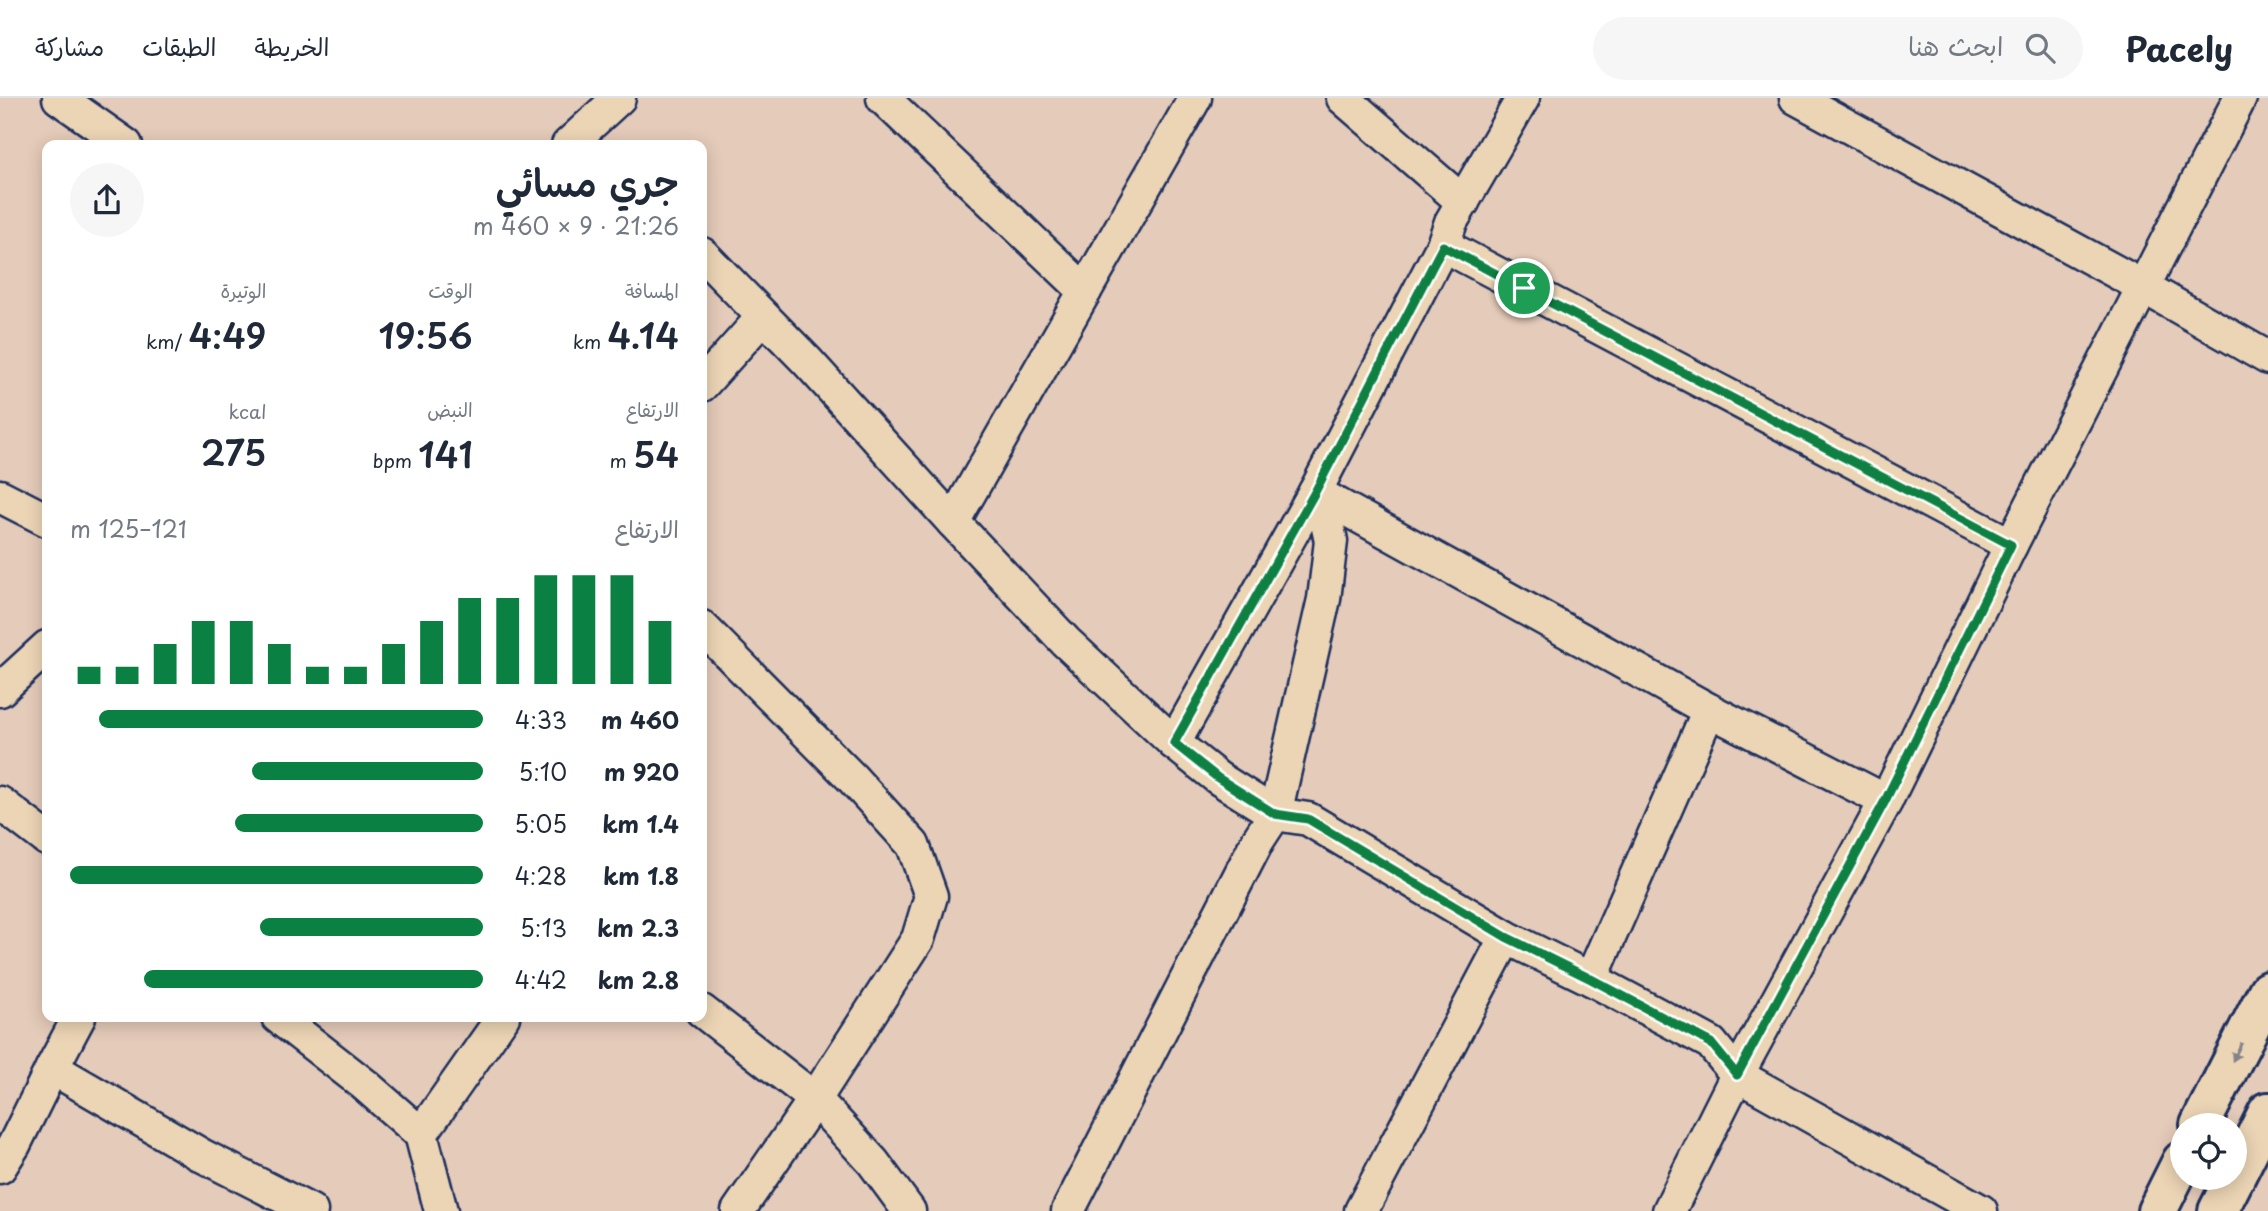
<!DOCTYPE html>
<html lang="ar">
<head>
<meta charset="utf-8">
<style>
  body { margin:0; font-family:"Playpen Sans","Playpen Sans Arabic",sans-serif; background:#f6f6f7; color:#1f2937; direction:rtl; height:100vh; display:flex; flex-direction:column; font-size:26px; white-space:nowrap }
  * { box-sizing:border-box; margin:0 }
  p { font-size:23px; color:#747a83 }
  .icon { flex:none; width:38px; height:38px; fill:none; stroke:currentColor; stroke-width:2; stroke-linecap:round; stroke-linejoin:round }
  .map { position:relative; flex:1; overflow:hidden; direction:ltr }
  .side { position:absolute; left:42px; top:42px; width:665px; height:882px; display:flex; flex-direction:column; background:#fff; border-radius:14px; box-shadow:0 4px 18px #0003; direction:rtl }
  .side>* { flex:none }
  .tools { position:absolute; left:2170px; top:1015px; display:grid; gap:14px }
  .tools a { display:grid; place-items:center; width:77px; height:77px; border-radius:50%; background:#fff; box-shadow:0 4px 18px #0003; font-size:35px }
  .pin { position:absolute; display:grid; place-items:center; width:60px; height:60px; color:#fff; margin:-30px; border:4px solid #fff; border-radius:50%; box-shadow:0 2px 7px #0007 }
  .round { display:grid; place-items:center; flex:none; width:74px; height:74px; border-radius:37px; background:#f6f6f7 }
  .summary { display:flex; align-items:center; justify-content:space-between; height:119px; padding:0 28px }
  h1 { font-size:38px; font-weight:600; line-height:52px }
  .metrics { display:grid; grid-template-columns:repeat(3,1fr); gap:10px; height:119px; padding:7px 28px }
  .metrics div { display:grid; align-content:center }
  .metrics b { font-size:35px; font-weight:600 }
  .metrics small { font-size:19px; font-weight:400 }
  .metrics p { font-size:19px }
  .chart { height:196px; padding:14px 28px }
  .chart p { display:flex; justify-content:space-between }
  .chart svg { width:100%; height:126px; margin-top:7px; stroke:#0b8043; stroke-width:6 }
  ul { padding:0 28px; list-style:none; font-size:23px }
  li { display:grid; grid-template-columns:112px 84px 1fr; align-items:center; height:52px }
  li i { height:18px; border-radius:9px; background:#0b8043 }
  header { display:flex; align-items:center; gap:42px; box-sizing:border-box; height:98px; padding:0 35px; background:#fff; border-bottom:2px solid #e0e1e3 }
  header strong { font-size:33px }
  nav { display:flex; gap:38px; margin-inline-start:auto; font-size:24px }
  .search { width:490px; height:63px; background:#f6f6f7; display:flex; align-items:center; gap:18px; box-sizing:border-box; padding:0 24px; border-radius:38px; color:#747a83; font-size:26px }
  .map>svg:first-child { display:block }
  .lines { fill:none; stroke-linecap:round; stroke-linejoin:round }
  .street-casing { stroke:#1b2f5e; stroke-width:37 }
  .primary-casing { stroke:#1b2f5e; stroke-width:44 }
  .street { stroke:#ecd5b5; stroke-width:32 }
  .primary { stroke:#ecd5b5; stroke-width:38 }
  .oneway { fill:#84828a }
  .route-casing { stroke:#fff; stroke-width:14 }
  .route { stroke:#0b8043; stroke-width:9 }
</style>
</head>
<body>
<header>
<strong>Pacely</strong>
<div class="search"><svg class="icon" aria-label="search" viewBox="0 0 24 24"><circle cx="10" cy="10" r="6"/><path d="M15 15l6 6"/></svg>ابحث هنا</div>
<nav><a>الخريطة</a><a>الطبقات</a><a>مشاركة</a></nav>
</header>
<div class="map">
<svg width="2268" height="1113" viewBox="0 0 2268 1113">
  <rect width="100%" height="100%" fill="#e5cbb9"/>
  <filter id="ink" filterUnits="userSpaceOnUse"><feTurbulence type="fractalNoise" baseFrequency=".0143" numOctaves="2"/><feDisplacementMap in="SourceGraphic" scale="14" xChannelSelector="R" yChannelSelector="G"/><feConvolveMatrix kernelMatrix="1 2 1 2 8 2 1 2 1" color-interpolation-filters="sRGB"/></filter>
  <g filter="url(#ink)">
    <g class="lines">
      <!-- street casing -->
      <g class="street-casing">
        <g id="street">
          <path d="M59,0L126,47"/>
          <path d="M883,0L1085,193"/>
          <path d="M1343,0L1463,104"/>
          <path d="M1796,0L2142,188L2268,260"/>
          <path d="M568,47L619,0"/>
          <path d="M1443,147L2011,447"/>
          <path d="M702,156L807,263L953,424L1066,544L1174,645L1218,680L1275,716L1308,721L1506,839L1591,881L1711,945L1737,977L1981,1113"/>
          <path d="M702,287L763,219"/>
          <path d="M1315,394L1709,612L1886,703"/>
          <path d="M0,398L47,422"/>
          <path d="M953,424L1195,0"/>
          <path d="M702,529L852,680L913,747L931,798L918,841L815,1001L738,1113"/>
          <path d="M0,592L47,549"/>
          <path d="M1174,645L1315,394L1443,147L1451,124L1523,0"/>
          <path d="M0,705L47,741"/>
          <path d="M1591,881L1709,612"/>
          <path d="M702,913L815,1001L873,1064L909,1113"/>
          <path d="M79,919L52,970L203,1058L311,1113"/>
          <path d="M278,919L365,987L421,1036"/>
          <path d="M0,1069L14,1047L52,970"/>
          <path d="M441,1113L421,1036L503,919"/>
          <path d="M1068,1113L1258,742L1275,716L1324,501L1331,443L1325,416L1315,394"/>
          <path d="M1361,1113L1506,839"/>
          <path d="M1669,1113L1737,977L1886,703L2011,447L2240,0"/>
        </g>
      </g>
      <!-- primary casing -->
      <g class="primary-casing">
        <g id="primary">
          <path d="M2200,1027L2268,893"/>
          <path d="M2157,1113L2182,1063"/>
          <path d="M2218,1113L2268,1014"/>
        </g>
      </g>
      <!-- street -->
      <use href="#street" class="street"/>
      <!-- primary -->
      <use href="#primary" class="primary"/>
    </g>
    <!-- one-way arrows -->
    <defs><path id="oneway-solid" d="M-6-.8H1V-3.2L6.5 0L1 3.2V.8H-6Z" transform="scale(1.75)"/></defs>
    <use class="oneway" href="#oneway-solid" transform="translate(2237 954) rotate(117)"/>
  </g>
  <g class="lines" filter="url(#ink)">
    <!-- route casing -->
    <g class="route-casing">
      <path id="route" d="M1443,148L2011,447L1885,703L1737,977L1711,945L1591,881L1506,839L1308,721L1275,716L1218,680L1174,645L1315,394Z"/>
    </g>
    <!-- route -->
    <use href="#route" class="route"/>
  </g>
</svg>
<div class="tools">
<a><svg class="icon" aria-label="locate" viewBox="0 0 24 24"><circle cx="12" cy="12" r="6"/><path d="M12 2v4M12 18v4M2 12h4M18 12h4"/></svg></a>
</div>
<div class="pin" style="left:1524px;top:190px;background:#1e9e55"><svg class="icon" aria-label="arrive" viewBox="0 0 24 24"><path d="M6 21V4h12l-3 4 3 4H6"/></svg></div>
<section class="side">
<div class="summary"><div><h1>جري مسائي</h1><p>21:26 · 9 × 460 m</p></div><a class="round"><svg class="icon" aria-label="share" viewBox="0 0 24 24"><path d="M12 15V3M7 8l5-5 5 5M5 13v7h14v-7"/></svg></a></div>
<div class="metrics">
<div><p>المسافة</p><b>4.14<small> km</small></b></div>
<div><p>الوقت</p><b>19:56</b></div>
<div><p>الوتيرة</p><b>4:49<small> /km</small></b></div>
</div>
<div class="metrics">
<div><p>الارتفاع</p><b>54<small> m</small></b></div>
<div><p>النبض</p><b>141<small> bpm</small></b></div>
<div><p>kcal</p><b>275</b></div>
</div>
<div class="chart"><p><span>الارتفاع</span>121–125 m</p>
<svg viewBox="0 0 160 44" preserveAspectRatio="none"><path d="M5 44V38M15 44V38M25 44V30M35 44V22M45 44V22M55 44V30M65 44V38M75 44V38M85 44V30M95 44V22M105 44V14M115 44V14M125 44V6M135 44V6M145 44V6M155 44V22"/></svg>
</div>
<ul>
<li><b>460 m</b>4:33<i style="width:93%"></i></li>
<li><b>920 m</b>5:10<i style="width:56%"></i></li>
<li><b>1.4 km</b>5:05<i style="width:60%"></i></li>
<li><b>1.8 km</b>4:28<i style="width:100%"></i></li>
<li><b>2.3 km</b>5:13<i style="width:54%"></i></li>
<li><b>2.8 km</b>4:42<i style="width:82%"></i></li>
</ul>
</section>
</div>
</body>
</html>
